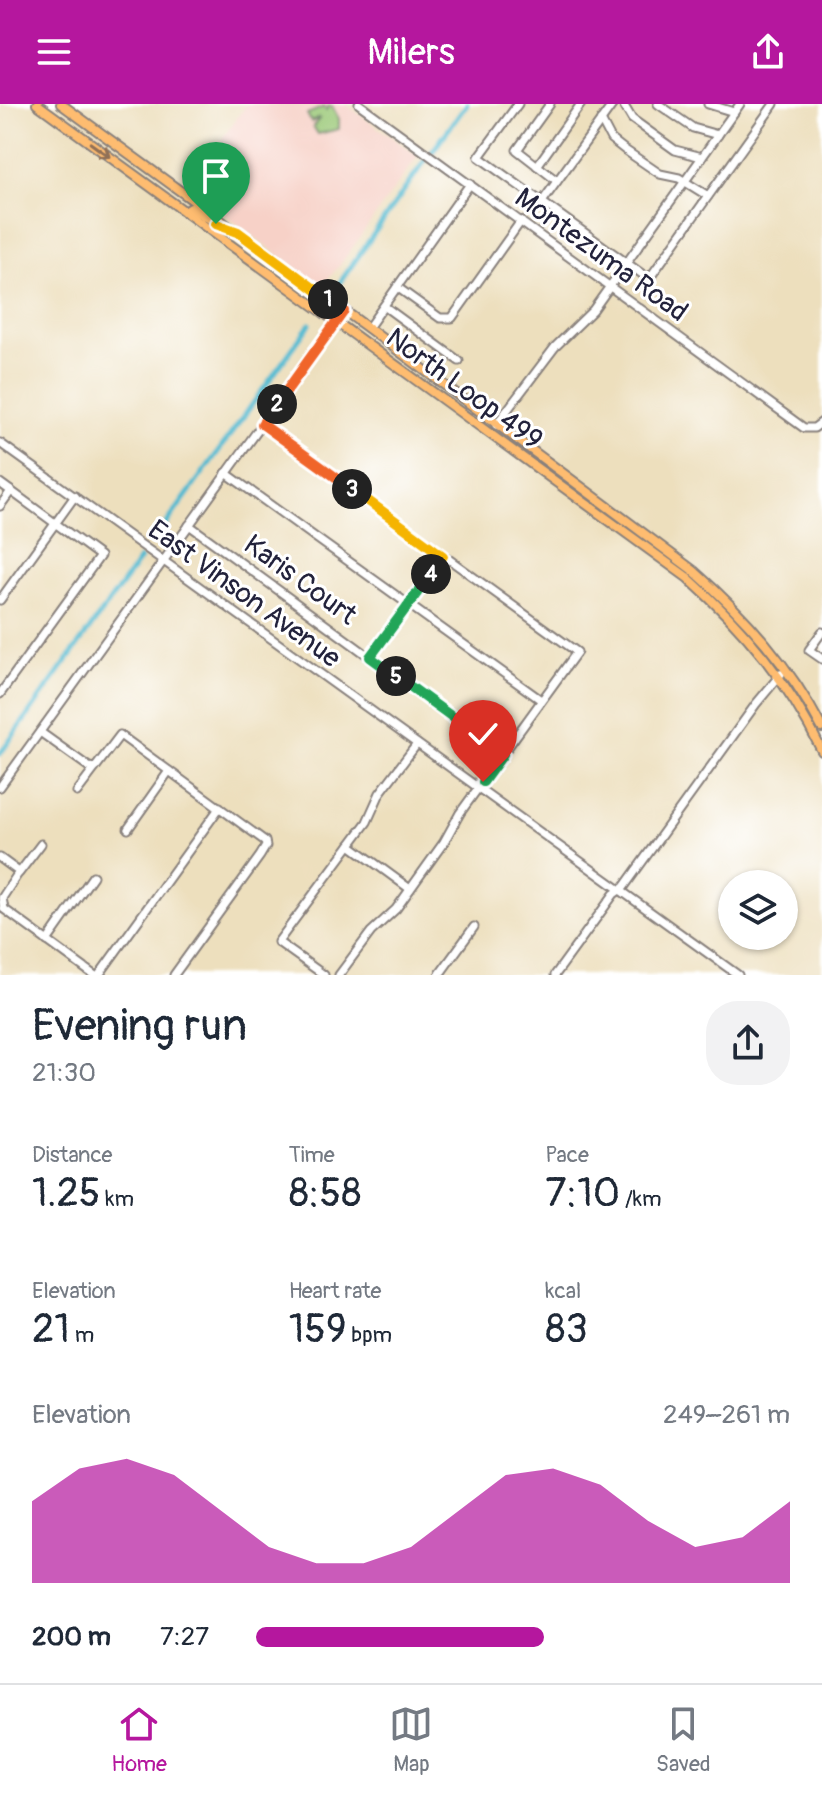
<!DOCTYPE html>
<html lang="en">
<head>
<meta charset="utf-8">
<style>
  body { margin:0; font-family:Pangolin,sans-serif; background:#f2f2f3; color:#1f2937; height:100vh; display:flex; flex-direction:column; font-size:30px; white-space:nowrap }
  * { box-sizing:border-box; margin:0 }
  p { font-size:26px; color:#747a83 }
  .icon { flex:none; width:44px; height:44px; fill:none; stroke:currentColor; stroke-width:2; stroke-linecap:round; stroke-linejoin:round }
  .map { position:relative; height:871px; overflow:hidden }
  .sheet { display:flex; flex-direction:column; background:#fff; flex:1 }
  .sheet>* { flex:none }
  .fabs { position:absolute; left:718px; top:766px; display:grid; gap:16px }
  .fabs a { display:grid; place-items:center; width:80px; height:80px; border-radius:50%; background:#fff; box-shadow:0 2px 6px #0004; font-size:40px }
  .pin { position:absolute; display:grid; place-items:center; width:68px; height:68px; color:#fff; margin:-82px -34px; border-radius:50% 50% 50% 0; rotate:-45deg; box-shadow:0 0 8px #0007 }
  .pin .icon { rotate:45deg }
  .km { position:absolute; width:40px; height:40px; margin:-20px; border-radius:50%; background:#222; color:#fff; font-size:22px; line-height:40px; text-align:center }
  .round { display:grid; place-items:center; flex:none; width:84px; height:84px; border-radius:32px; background:#f2f2f3 }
  .head { display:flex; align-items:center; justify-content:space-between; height:136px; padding:0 32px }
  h1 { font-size:44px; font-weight:600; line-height:60px }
  .stats { display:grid; grid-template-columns:repeat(3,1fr); gap:12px; height:136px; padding:8px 32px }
  .stats div { display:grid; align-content:center }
  .stats b { font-size:40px; font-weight:600 }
  .stats small { font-size:22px; font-weight:400 }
  .stats p { font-size:22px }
  .chart { height:224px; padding:16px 32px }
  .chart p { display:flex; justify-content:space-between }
  .chart svg { width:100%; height:144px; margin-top:8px; fill:#b5179e; opacity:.7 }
  ul { padding:0 32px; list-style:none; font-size:26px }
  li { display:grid; grid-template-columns:128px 96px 1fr; align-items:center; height:60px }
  li i { height:20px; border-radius:10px; background:#b5179e }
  header { display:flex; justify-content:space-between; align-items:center; height:104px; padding:0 32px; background:#b5179e; color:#fff; font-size:36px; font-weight:600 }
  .tab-bar { display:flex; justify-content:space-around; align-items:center; height:112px; border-top:2px solid #e0e1e3; background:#fff; font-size:22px; color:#747a83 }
  .tab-bar a { display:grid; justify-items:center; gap:4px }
  .tab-bar .active { color:#b5179e }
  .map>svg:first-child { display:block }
  .built { fill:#f7d1c7 }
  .green { fill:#9ac876; stroke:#5e7558; stroke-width:2 }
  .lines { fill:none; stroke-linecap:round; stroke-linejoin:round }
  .canal { stroke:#53bad0; stroke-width:5 }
  .minor-casing { stroke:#88807c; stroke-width:11 }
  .major-casing { stroke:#88807c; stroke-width:12 }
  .minor { stroke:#fff; stroke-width:7 }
  .major { stroke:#febc70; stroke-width:8 }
  .oneway { stroke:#906f56 }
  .split-1-casing { stroke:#fff; stroke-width:16 }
  .split-2-casing { stroke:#fff; stroke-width:16 }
  .split-3-casing { stroke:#fff; stroke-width:16 }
  .split-4-casing { stroke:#fff; stroke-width:16 }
  .split-5-casing { stroke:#fff; stroke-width:16 }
  .split-6-casing { stroke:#fff; stroke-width:16 }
  .split-7-casing { stroke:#fff; stroke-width:16 }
  .split-1 { stroke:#f5b400; stroke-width:10 }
  .split-2 { stroke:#f0652b; stroke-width:10 }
  .split-3 { stroke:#f0652b; stroke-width:10 }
  .split-4 { stroke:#f5b400; stroke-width:10 }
  .split-5 { stroke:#22a559; stroke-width:10 }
  .split-6 { stroke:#22a559; stroke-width:10 }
  .split-7 { stroke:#22a559; stroke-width:10 }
  .labels { text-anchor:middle; stroke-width:6; stroke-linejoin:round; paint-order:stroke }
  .street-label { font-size:28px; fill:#22223b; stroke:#fff }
</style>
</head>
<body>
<header><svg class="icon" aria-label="menu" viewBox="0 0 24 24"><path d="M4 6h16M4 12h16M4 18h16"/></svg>Milers<svg class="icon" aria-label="share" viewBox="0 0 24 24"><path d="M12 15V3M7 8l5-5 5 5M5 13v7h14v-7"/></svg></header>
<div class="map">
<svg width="822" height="871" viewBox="0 0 822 871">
  <rect width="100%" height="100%" fill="#fff"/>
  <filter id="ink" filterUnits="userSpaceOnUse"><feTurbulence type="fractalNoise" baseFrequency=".0125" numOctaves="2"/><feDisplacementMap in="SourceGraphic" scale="16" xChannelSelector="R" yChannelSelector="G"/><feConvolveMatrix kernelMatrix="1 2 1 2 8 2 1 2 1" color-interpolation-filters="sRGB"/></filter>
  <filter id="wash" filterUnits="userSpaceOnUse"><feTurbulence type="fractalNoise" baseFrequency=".006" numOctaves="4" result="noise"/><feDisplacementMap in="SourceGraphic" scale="32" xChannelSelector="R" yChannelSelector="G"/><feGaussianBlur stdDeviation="1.8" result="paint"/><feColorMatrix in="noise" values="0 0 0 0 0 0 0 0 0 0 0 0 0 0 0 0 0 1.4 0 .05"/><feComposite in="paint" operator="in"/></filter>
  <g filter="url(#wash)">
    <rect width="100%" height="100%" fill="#eddfbd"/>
    <!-- built -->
    <path class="built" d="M247,0H345L418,52L340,161L321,183L188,83Z"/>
    <!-- green -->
    <path class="green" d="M329,2H332L339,15V25L318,30L313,22L320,14L311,18L307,10L324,3L326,6Z"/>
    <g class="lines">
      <!-- canal -->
      <g class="canal">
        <path d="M432,48L467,0"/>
        <path d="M336,184L426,55"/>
        <path d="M154,437L310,220"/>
        <path d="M0,650L140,455"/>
      </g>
    </g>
  </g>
  <g filter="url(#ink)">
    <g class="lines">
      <!-- minor casing -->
      <g class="minor-casing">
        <g id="minor">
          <path d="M359,0L804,324H814L822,318"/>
          <path d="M518,0L479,53L649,175L774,0"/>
          <path d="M550,0L517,46L557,77"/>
          <path d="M623,0L632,15L675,46L702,53"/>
          <path d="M658,0L693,24L718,31"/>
          <path d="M708,0L734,8"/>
          <path d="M601,16L611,35L625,46L660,70L679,74L708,92"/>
          <path d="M537,62L581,0"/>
          <path d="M542,98L613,0"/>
          <path d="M397,183L440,214H452L521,117"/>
          <path d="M384,202L459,257"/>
          <path d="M368,224L470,80"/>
          <path d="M262,320L577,548L460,709L444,738L396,805L371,828L339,871"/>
          <path d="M496,321L555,243L593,206L740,0"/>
          <path d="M0,339L738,871"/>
          <path d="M226,369L541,596"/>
          <path d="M0,379L100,452L0,590"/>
          <path d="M0,402L11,387"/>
          <path d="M189,421L503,650"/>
          <path d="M0,496L75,392"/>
          <path d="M822,528L809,546L822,555"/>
          <path d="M370,553L443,452"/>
          <path d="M40,628L89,663L95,664"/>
          <path d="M0,683L344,207"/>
          <path d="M77,688L120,631L265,737L266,742L260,752L174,871"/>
          <path d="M128,725L169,667"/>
          <path d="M350,741L410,785"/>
          <path d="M0,754L19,768L2,794L4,805L94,871"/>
          <path d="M19,769L41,740"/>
          <path d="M47,837L93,772"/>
          <path d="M99,871L220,703"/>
          <path d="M324,871L278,838L367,718L380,689L417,640"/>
          <path d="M439,871L474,823"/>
          <path d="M555,871L614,790L624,783L756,600L781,570"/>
        </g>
      </g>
      <!-- major casing -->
      <g class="major-casing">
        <g id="major">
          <path d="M37,0L688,474C746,526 788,577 822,647"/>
          <path d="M61,0L368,224L694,467C746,513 790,562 822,624"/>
          <path d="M185,108L191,104L229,126"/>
        </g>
      </g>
      <!-- minor -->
      <use href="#minor" class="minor"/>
      <!-- major -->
      <use href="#major" class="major"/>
    </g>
    <!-- one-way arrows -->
    <defs><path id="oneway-shaft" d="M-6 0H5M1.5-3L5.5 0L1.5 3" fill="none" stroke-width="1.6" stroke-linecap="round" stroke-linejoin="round" transform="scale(2)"/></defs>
    <use class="oneway" href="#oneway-shaft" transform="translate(100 46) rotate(36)"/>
  </g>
  <g class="lines" filter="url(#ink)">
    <!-- split-1 casing -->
    <g class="split-1-casing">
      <path id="split-1" d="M216,120L238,128L328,195"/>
    </g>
    <!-- split-2 casing -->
    <g class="split-2-casing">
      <path id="split-2" d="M277,300L344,207L328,195"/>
    </g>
    <!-- split-3 casing -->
    <g class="split-3-casing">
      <path id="split-3" d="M277,300L262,320L352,385"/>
    </g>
    <!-- split-4 casing -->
    <g class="split-4-casing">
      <path id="split-4" d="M352,385L443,452L431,470"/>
    </g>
    <!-- split-5 casing -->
    <g class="split-5-casing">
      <path id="split-5" d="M396,572L370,553L431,470"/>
    </g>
    <!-- split-6 casing -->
    <g class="split-6-casing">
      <path id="split-6" d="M396,572L503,650L501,653"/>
    </g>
    <!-- split-7 casing -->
    <g class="split-7-casing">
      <path id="split-7" d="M483,678L501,653"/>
    </g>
    <!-- split-1 -->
    <use href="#split-1" class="split-1"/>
    <!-- split-2 -->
    <use href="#split-2" class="split-2"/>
    <!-- split-3 -->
    <use href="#split-3" class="split-3"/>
    <!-- split-4 -->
    <use href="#split-4" class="split-4"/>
    <!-- split-5 -->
    <use href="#split-5" class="split-5"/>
    <!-- split-6 -->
    <use href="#split-6" class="split-6"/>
    <!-- split-7 -->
    <use href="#split-7" class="split-7"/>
  </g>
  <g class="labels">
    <!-- street labels -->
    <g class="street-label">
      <text transform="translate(602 150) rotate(36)" y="10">Montezuma Road</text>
      <text transform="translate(465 284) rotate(36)" y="10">North Loop 499</text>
      <text transform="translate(301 475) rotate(36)" y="10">Karis Court</text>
      <text transform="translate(245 489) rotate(36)" y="10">East Vinson Avenue</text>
    </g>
  </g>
</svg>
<div class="fabs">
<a><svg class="icon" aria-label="layers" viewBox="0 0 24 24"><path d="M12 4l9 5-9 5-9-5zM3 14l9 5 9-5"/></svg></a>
</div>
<div class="pin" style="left:216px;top:120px;background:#1e9e55"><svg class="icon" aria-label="arrive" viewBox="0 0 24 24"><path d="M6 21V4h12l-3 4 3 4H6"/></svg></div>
<div class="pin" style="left:483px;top:678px;background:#d93025"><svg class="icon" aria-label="check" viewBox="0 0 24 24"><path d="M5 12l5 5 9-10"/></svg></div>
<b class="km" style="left:328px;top:195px">1</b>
<b class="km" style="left:277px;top:300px">2</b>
<b class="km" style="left:352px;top:385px">3</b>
<b class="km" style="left:431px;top:470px">4</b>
<b class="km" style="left:396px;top:572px">5</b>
</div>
<section class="sheet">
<div class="head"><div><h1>Evening run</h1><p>21:30</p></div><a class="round"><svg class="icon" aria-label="share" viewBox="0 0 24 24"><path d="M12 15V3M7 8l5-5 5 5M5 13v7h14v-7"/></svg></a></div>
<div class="stats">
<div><p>Distance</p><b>1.25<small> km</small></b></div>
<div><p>Time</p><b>8:58</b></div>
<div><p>Pace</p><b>7:10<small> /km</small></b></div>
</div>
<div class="stats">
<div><p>Elevation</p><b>21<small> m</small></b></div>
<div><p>Heart rate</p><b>159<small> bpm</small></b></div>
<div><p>kcal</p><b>83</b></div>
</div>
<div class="chart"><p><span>Elevation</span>249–261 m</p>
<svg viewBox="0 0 160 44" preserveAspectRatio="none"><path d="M0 44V19L10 9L20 6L30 11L40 22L50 33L60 38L70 38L80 33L90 22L100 11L110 9L120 14L130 25L140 33L150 30L160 19V44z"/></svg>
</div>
<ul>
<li><b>200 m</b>7:27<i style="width:54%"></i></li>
</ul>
</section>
<nav class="tab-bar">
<a class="active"><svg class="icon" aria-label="home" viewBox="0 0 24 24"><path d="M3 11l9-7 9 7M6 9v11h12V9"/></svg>Home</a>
<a><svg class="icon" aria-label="map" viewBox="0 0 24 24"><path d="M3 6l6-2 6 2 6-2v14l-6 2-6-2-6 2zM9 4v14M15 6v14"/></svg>Map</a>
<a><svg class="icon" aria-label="saved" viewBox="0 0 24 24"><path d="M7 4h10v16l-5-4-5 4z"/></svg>Saved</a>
</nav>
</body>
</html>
